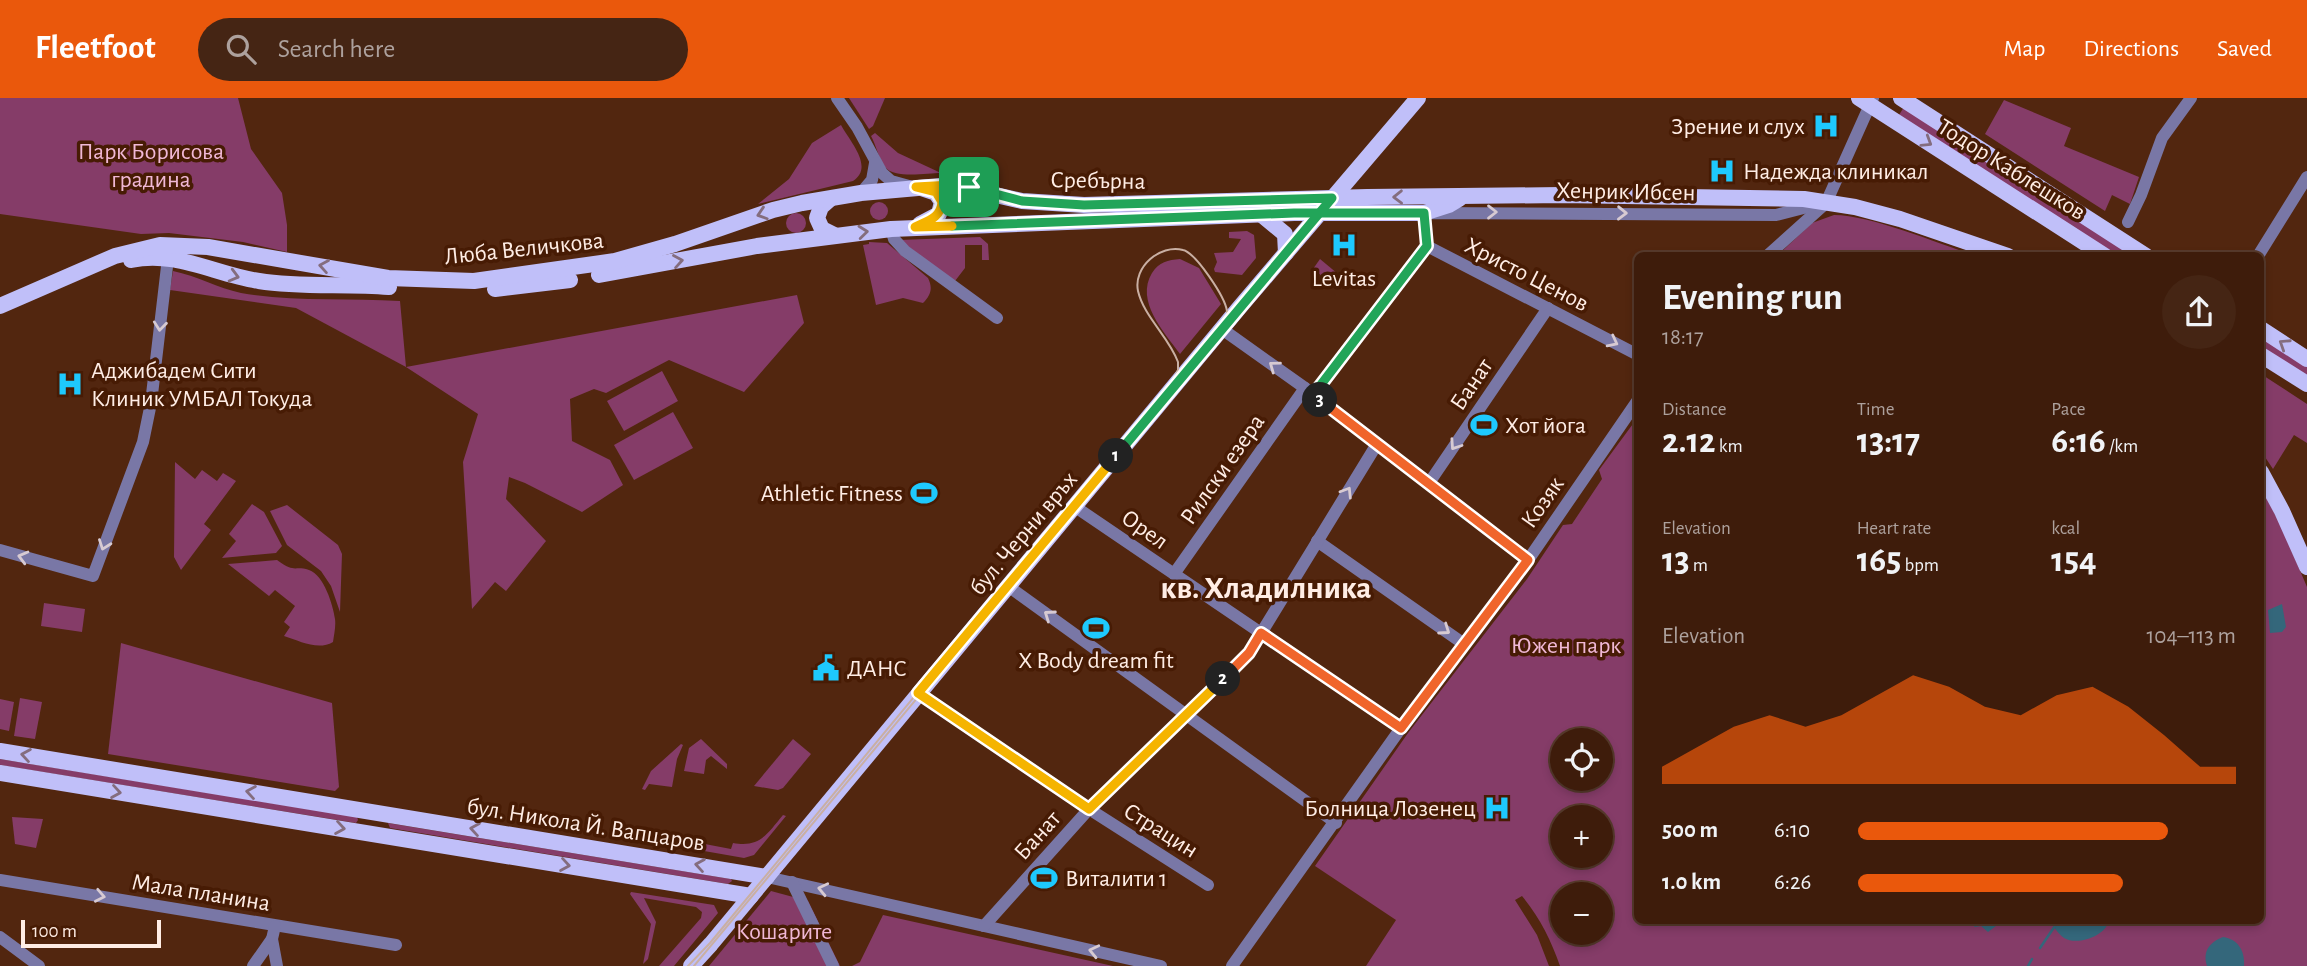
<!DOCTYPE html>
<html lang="en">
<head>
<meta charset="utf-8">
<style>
  body { margin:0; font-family:"Alegreya Sans",sans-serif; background:#452514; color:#f1f3f6; height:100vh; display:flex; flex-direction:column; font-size:26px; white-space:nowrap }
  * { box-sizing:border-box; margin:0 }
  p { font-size:23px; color:#ada19d }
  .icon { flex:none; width:38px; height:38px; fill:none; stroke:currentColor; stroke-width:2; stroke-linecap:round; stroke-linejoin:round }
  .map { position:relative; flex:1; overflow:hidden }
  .panel { position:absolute; left:1634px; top:154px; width:630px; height:672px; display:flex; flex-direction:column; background:#3e1c0b; border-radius:10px; box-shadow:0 4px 10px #0003,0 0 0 2px #573a2c }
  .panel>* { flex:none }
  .fabs { position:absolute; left:1550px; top:630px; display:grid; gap:14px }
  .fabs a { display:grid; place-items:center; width:63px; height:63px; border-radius:50%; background:#3e1c0b; box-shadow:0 4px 10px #0003,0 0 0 2px #573a2c; font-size:35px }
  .scale { position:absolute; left:21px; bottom:18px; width:140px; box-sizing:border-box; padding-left:7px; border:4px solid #ffede5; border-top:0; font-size:19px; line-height:24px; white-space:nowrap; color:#ffede5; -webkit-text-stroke:5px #471b04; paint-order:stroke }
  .pin { position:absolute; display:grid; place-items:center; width:60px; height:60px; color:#fff; margin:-30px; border-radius:14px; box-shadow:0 4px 10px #0006 }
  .km { position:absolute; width:35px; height:35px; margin:-18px; border-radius:50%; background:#222; color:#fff; font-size:19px; line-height:35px; text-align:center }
  .round { display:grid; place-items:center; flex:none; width:74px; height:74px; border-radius:37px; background:#452514 }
  .summary { display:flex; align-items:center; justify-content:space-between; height:119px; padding:0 28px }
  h1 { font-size:38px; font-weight:700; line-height:52px }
  .figures { display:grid; grid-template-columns:repeat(3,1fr); gap:10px; height:119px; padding:7px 28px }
  .figures div { display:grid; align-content:center }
  .figures b { font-size:35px; font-weight:700 }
  .figures small { font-size:19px; font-weight:400 }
  .figures p { font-size:19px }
  .chart { height:196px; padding:14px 28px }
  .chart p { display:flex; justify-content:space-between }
  .chart svg { width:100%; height:126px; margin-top:7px; fill:#ea580c; opacity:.7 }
  ul { padding:0 28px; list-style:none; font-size:23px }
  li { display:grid; grid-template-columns:112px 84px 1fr; align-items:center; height:52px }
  li i { height:18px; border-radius:9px; background:#ea580c }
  header { display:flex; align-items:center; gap:42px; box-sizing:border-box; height:98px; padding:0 35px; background:#ea580c; color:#fff }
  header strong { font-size:33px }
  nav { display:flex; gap:38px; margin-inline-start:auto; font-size:24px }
  .search { width:490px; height:63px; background:#452514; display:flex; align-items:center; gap:18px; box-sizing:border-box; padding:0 24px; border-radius:38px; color:#ada19d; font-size:26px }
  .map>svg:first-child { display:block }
  .green { fill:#853c68; fill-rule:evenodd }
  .water { fill:#34677b }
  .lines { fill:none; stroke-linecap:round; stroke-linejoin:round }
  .stream { stroke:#34677b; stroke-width:2.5 }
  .minor { stroke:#7977a6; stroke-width:12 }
  .major { stroke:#c0bff9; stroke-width:16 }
  .tram { stroke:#c9afa3; stroke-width:2 }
  .oneway { stroke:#846d7e }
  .oneway2 { stroke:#d7cad2 }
  .split-1-casing { stroke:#fff; stroke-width:14 }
  .split-2-casing { stroke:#fff; stroke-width:14 }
  .split-3-casing { stroke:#fff; stroke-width:14 }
  .split-4-casing { stroke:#fff; stroke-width:14 }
  .split-5-casing { stroke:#fff; stroke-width:14 }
  .split-1 { stroke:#22a559; stroke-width:9 }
  .split-2 { stroke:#f5b400; stroke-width:9 }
  .split-3 { stroke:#f0652b; stroke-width:9 }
  .split-4 { stroke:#22a559; stroke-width:9 }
  .split-5 { stroke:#f5b400; stroke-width:9 }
  .labels { text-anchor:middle; stroke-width:7; stroke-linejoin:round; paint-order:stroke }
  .poi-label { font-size:24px; fill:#ffede5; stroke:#471b04; text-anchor:start }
  .park-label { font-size:24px; fill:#f0b8d6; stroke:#471b04 }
  .street-label { font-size:24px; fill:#ffede5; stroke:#471b04 }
  .district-label { font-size:32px; font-weight:bold; fill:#ffede5; stroke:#471b04 }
</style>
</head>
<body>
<header>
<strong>Fleetfoot</strong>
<div class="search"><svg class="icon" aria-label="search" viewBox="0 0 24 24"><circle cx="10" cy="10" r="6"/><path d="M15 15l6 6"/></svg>Search here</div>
<nav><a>Map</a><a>Directions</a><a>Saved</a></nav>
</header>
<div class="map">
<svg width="2307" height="868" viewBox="0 0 2307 868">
  <rect width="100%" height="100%" fill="#52260f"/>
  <!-- green -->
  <g class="green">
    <path d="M0,0H238L251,51L282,95L287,127V154L243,144L169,135L141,136L0,116Z"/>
    <path d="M849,0H885L873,28L869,31Z"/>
    <path d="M2004,2L2071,30L2064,48L2139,79L2130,106L2112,97L2105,113L1985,36Z"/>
    <path d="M1904,9L2133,157H2114L1899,17Z"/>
    <path d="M841,27C851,45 874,69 853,83L758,106L789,81L812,45Z"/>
    <path d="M875,35L898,55L941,75C927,75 894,81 885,69C879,61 876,47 871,38Z"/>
    <circle cx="960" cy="107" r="9"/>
    <circle cx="879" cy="113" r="9"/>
    <circle cx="796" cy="125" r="10"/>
    <path d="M1834,117C1870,117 1937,145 1973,157L1777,158L1812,125Z"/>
    <path d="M1247,133L1254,137L1256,160L1242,177L1215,174L1214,171L1217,164L1214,155L1233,154L1241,141L1229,140V134Z"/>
    <path d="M980,139L988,146L989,162H982V147H965V170L955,183L899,142Z"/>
    <path d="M869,144L887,145L928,180C933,190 931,197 923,205L903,200L876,207L863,147L869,146Z"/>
    <path d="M1180,161L1199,170L1221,206L1180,256C1164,234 1135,203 1152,175C1159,164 1168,162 1180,161Z"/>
    <path d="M1320,161L1338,176L1331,185L1313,171Z"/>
    <path d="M173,173C197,178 218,190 241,195C293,204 347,200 400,203L406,269L797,197L804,225L744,294L669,262L606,295L594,291L570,301L572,343L610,362L623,387L582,414L525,385L509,379L506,401L546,443L506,493L495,484L472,511L463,364L478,316L406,269L296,210L170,192Z"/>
    <path d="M2261,237L2307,267V280L2261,251Z"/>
    <path d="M662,273L678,303L624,333L607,303Z"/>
    <path d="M2261,276L2307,306V345L2294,337L2273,371L2261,353Z"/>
    <path d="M673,314L693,350L634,382L614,347Z"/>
    <path d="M1638,319V822H2261V389L2281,428L2307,489V868H1560C1551,842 1540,820 1522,798L1515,802L1537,837L1549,868H1366L1396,822L1315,768L1408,635L1527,481L1563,427L1572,426L1602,381L1599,372ZM1563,642H1601V681H1563ZM1563,719H1601V758H1563ZM1563,796H1601V835H1563Z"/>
    <path d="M175,364L195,381L202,372L217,383L223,375L236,383L204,426L211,432L181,472L174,459Z"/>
    <path d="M252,406L264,414L282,448L276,455L222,460L236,443L229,436Z"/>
    <path d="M287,407L338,447L342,456L340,514L331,488L321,473L287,447L270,413Z"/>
    <path d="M277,462C296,476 294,467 309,472C324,477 333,507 335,521C336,528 334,537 333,544C318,553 300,543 284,538L290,529L284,524L295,508L275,492L269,498L228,466Z"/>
    <path d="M44,505L85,511L82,534L41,528Z"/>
    <path d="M121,545L332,605L339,689L335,693L108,656Z"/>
    <path d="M20,600L42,604L35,641L14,638Z"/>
    <path d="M0,601L14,604L9,633L0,631Z"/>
    <path d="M701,641L727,666V671L711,658L706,662L704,676L684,673L689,650Z"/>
    <path d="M793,641L811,656L783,690L778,692L754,688Z"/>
    <path d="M681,646L683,647L677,661L672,689L649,686L645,692L642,691L651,673Z"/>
    <path d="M0,661L357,719L358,722L356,725L0,667Z"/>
    <path d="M783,717L786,718L754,757L744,760L670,747L668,739L731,751L733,745C760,750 767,736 783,717Z"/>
    <path d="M12,719L43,721L36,750L15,746Z"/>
    <path d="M388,725L731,781L732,783L728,786L390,730Z"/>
    <path d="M771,793L808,803L840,868H709Z"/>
    <path d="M631,794L714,807L718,815L674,868H659L701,820L702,814L696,809L644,800L656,824L648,861L643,866L651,826L630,796Z"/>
    <path d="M883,817L1113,868H852L860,864Z"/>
  </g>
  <!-- water -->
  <g class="water">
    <path d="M2282,506L2286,529L2282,534L2270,535L2268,512Z"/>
    <path d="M1967,823H1998L2000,825L1988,834L1981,828L1975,829Z"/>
    <path d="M2049,823H2048H2109C2105,838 2078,848 2064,840C2058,836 2054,828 2049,823Z"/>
    <path d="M2223,839C2238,841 2245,853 2244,868H2207C2202,853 2210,844 2223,839Z"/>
  </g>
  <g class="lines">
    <!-- stream -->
    <g class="stream">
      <path d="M2040,850L2059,822"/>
      <path d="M2028,868L2032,861"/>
    </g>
    <!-- minor -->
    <g class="minor">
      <path d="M837,0L857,29L882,75L891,83L909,88"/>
      <path d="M861,95L872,82L875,65"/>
      <path d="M2128,124L2141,97L2162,40L2191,0"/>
      <path d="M891,131L894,141L905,153L997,220"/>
      <path d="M1427,148L1424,115L1776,117L1823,105"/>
      <path d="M1427,148L1638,257"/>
      <path d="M1767,158L1826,105L1873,0"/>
      <path d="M2258,158L2307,79"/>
      <path d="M1222,231L1305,290L1528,462"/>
      <path d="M1313,297L1427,148"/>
      <path d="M1429,385L1548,210"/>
      <path d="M1074,408L1401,630"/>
      <path d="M1317,443L1464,546"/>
      <path d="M0,452L93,478L143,344L151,305L168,160"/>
      <path d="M1174,476L1305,290"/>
      <path d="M1008,488L1336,725"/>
      <path d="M918,595L1089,711L1208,787"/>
      <path d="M767,779L1161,868"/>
      <path d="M0,782L396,847"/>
      <path d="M792,784L833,868"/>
      <path d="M984,828L1089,711L1249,555L1377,346"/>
      <path d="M0,839L39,868"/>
      <path d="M272,841L277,868"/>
      <path d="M253,868L272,841L275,828"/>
      <path d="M1232,868L1401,630L1528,462L1638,302"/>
    </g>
    <!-- major -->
    <g class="major">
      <path d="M1859,0L2105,158"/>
      <path d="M1901,0L2146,158"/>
      <path d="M829,102L821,109L817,120L822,131L834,137"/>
      <path d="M1262,117L1285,136L1286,155"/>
      <path d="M920,126L939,116L942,104L936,95L921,90"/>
      <path d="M131,162C176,152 216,177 259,183C302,190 345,185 389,189"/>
      <path d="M599,177L757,148L891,131L1294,115H1424L1449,107L1459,101"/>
      <path d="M495,191L570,182"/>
      <path d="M0,208L115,158L160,147L208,149L388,180L474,183L615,163L675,146L773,112L802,105L861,95L952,87L1022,103L1084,107L1367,99L1562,97L1804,101L1855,109L1900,121L2008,158"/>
      <path d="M2261,231L2307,261"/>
      <path d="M2261,257L2307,286"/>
      <path d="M2261,374L2282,413L2307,469"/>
      <path d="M0,653L767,779"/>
      <path d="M0,675L751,798"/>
      <path d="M691,868L711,846L1239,210L1418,0"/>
    </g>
    <!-- tram -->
    <path class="tram" d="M688,868L710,845L1171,289L1178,272V264C1169,239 1144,219 1138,193C1133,169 1160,146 1183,152C1196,155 1225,199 1227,213C1228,220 1225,227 1222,234L694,868"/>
  </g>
  <!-- one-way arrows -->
  <defs><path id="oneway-chevron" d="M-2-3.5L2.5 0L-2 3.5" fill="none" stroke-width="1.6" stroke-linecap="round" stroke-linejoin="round" transform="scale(1.75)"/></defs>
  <g class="oneway">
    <use href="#oneway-chevron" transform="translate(1927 44) rotate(32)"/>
    <use href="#oneway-chevron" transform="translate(1398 99) rotate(179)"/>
    <use href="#oneway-chevron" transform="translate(762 116) rotate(162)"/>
    <use href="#oneway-chevron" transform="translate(863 134) rotate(-6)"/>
    <use href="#oneway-chevron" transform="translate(678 163) rotate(-10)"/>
    <use href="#oneway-chevron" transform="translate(324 168) rotate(-170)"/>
    <use href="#oneway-chevron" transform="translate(234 178) rotate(15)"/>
    <use href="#oneway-chevron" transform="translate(2284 246) rotate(-147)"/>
    <use href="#oneway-chevron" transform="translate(26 657) rotate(-171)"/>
    <use href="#oneway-chevron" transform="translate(116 694) rotate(9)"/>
    <use href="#oneway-chevron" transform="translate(251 694) rotate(-171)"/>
    <use href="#oneway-chevron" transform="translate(340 730) rotate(9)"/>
    <use href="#oneway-chevron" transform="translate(475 731) rotate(-171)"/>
    <use href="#oneway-chevron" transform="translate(565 767) rotate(9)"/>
    <use href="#oneway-chevron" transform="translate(700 767) rotate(-171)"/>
  </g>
  <g class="oneway2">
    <use href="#oneway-chevron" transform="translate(1492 114)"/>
    <use href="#oneway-chevron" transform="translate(1622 115) rotate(1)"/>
    <use href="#oneway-chevron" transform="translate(160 228) rotate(96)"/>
    <use href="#oneway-chevron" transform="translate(1613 244) rotate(27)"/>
    <use href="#oneway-chevron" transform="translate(1274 268) rotate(-144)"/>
    <use href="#oneway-chevron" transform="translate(1455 347) rotate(124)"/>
    <use href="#oneway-chevron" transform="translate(1347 394) rotate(-58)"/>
    <use href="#oneway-chevron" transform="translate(104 447) rotate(110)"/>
    <use href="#oneway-chevron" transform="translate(23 459) rotate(-165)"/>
    <use href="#oneway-chevron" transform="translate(1049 517) rotate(-145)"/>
    <use href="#oneway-chevron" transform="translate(1445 532) rotate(35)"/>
    <use href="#oneway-chevron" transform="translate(823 791) rotate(-167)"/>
    <use href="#oneway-chevron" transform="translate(100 798) rotate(11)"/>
    <use href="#oneway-chevron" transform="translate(1094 853) rotate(-167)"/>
  </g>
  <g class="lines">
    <!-- split-1 casing -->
    <g class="split-1-casing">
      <path id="split-1" d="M969,89L1022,103L1084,107L1332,100L1116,358"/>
    </g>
    <!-- split-2 casing -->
    <g class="split-2-casing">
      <path id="split-2" d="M1116,358L918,595L1089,711L1223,581"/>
    </g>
    <!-- split-3 casing -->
    <g class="split-3-casing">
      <path id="split-3" d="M1223,581L1249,555L1261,535L1401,630L1528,462L1320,302"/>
    </g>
    <!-- split-4 casing -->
    <g class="split-4-casing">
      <path id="split-4" d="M952,128L1294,115H1424L1427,148L1313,297L1320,302"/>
    </g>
    <!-- split-5 casing -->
    <g class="split-5-casing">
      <path id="split-5" d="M952,128L915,129C927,123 941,120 942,104L936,94L916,89L952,87L969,89"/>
    </g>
    <!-- split-1 -->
    <use href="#split-1" class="split-1"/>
    <!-- split-2 -->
    <use href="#split-2" class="split-2"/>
    <!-- split-3 -->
    <use href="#split-3" class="split-3"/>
    <!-- split-4 -->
    <use href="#split-4" class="split-4"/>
    <!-- split-5 -->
    <use href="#split-5" class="split-5"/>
  </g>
  <!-- icons -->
  <defs>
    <g id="hospital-bare" transform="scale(2.1)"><path d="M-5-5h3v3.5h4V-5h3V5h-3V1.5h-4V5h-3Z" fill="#1ec9fd" stroke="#471b04" stroke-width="2.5" paint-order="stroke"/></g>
    <g id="stadium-bare" transform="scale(2.1)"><path d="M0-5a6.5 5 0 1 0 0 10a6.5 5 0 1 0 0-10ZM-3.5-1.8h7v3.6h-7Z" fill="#1ec9fd" stroke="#471b04" stroke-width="2.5" paint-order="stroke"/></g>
    <g id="civic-bare" transform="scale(2.1)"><path d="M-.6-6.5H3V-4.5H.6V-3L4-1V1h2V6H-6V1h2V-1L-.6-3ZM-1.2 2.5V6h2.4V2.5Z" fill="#1ec9fd" stroke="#471b04" stroke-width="2.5" paint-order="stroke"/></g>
  </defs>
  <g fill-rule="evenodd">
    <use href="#hospital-bare" x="1826" y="28"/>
    <use href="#hospital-bare" x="1722" y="73"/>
    <use href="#hospital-bare" x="1344" y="147"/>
    <use href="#hospital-bare" x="70" y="286"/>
    <use href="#stadium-bare" x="1484" y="327"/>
    <use href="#stadium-bare" x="924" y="395"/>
    <use href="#stadium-bare" x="1096" y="530"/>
    <use href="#civic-bare" x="826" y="570"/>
    <use href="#hospital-bare" x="1497" y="710"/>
    <use href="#stadium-bare" x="1044" y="780"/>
  </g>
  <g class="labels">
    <!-- poi labels -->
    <g class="poi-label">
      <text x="1805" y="36" text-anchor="end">Зрение и слух</text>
      <text x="1743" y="81">Надежда клиникал</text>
      <text x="1344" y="188" text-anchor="middle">Levitas</text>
      <text x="91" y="280">Аджибадем Сити<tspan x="91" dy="28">Клиник УМБАЛ Токуда</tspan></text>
      <text x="1505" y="335">Хот йога</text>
      <text x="903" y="403" text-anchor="end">Athletic Fitness</text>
      <text x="1096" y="570" text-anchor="middle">X Body dream fit</text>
      <text x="847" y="578">ДАНС</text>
      <text x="1476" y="718" text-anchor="end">Болница Лозенец</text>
      <text x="1065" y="788">Виталити 1</text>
    </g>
    <!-- park labels -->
    <g class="park-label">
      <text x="151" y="61">Парк Борисова<tspan x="151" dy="28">градина</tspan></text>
      <text x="1566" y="555">Южен парк</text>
      <text x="784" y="841">Кошарите</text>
    </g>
    <!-- street labels -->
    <g class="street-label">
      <text transform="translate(2012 71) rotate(32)" y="8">Тодор Каблешков</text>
      <text transform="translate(1098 82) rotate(1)" y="8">Сребърна</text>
      <text transform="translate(1626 93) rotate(1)" y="8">Хенрик Ибсен</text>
      <text transform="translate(524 150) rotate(-6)" y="8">Люба Величкова</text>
      <text transform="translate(1527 176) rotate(27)" y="8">Христо Ценов</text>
      <text transform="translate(1471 286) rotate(-56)" y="8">Банат</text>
      <text transform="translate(1222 371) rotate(-55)" y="8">Рилски езера</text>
      <text transform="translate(1542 404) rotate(-55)" y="8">Козяк</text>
      <text transform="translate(1145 431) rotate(35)" y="8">Орел</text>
      <text transform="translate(1023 435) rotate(-50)" y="8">бул. Черни връх</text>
      <text transform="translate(586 726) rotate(9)" y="8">бул. Никола Й. Вапцаров</text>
      <text transform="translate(1161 732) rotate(32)" y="8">Страцин</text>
      <text transform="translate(1037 737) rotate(-48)" y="8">Банат</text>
      <text transform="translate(201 794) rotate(9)" y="8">Мала планина</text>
    </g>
    <!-- district labels -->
    <g class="district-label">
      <text x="1266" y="500">кв. Хладилника</text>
    </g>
  </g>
</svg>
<div class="fabs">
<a><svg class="icon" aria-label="locate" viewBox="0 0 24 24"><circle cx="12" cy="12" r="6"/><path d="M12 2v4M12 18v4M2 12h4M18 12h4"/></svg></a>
<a>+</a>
<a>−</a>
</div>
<div class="scale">100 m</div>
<div class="pin" style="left:969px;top:89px;background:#1e9e55"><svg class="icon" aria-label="arrive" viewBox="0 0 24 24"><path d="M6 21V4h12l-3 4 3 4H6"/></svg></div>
<b class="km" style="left:1116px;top:358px">1</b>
<b class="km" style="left:1223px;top:581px">2</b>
<b class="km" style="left:1320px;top:302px">3</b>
<section class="panel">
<div class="summary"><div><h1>Evening run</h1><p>18:17</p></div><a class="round"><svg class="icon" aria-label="share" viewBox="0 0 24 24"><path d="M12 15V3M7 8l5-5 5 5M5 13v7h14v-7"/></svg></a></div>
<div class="figures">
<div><p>Distance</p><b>2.12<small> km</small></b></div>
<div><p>Time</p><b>13:17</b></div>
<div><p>Pace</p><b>6:16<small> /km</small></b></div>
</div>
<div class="figures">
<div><p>Elevation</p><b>13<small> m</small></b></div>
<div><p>Heart rate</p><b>165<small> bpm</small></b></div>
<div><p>kcal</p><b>154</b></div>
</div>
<div class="chart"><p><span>Elevation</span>104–113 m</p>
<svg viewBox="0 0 160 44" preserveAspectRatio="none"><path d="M0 44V38L10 31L20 24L30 20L40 24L50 20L60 13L70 6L80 10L90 17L100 20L110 13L120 10L130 17L140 27L150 38L160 38V44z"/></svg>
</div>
<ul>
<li><b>500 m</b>6:10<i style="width:82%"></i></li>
<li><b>1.0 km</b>6:26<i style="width:70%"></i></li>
</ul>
</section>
</div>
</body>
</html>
